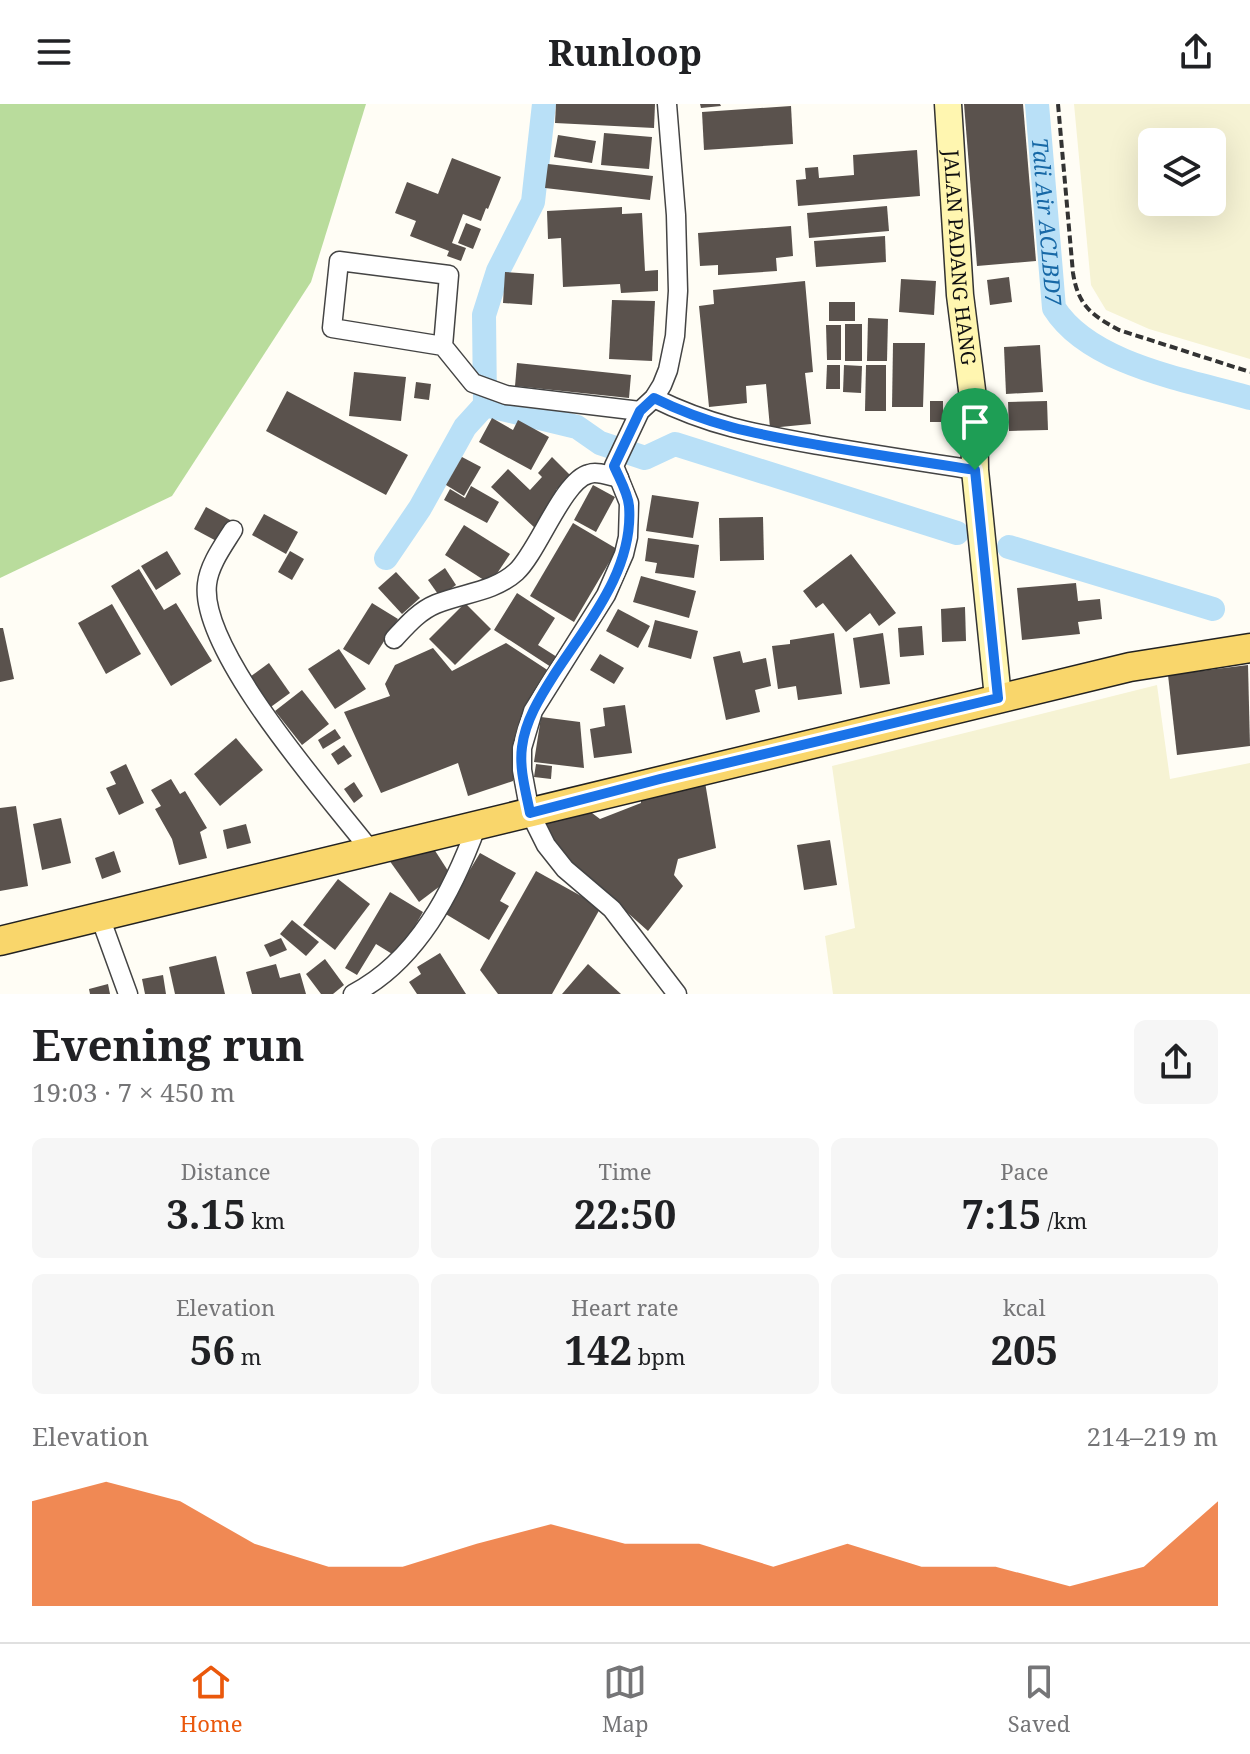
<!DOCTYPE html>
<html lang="en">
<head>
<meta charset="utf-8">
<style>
  body { margin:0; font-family:"Noto Serif",serif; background:#f6f6f6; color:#202124; height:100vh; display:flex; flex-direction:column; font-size:30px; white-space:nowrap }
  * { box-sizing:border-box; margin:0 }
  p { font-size:26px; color:#757577 }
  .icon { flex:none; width:44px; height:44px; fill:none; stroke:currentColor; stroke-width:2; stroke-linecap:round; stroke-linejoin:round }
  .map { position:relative; height:890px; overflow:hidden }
  .side { display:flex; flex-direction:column; background:#fff; flex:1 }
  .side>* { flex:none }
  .controls { position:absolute; left:1138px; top:24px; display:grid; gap:16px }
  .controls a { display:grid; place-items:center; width:88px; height:88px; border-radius:12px; background:#fff; box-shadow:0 8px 32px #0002; font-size:40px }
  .pin { position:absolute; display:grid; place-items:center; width:68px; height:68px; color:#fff; margin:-82px -34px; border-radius:50% 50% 50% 0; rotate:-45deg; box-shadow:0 0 8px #0007 }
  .pin .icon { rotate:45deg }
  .round { display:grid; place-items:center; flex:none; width:84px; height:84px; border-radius:12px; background:#f6f6f6 }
  .headline { display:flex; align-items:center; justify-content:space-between; height:136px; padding:0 32px }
  h1 { font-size:44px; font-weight:700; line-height:60px }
  .stats { display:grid; grid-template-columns:repeat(3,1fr); gap:12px; height:136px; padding:8px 32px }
  .stats div { display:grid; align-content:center; border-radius:12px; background:#f6f6f6; text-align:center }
  .stats b { font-size:40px; font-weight:700 }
  .stats small { font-size:22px; font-weight:400 }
  .stats p { font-size:22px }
  .chart { height:224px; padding:16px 32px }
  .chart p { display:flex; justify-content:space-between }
  .chart svg { width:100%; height:144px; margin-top:8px; fill:#ea580c; opacity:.7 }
  header { display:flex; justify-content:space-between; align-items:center; height:104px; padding:0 32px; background:#fff; font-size:36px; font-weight:700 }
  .tab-bar { display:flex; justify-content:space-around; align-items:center; height:112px; border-top:2px solid #e0e0e0; background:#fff; font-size:22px; color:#757577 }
  .tab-bar a { display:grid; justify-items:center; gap:4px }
  .tab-bar .on { color:#ea580c }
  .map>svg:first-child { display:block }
  .farmland { fill:#f6f3d4; fill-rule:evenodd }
  .forest { fill:#b9dc9c }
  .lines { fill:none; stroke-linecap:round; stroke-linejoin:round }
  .canal { stroke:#b9e0f7; stroke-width:24 }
  .building { fill:#5a524d }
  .minor-casing { stroke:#444; stroke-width:21 }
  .secondary-casing { stroke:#333; stroke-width:29 }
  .primary-casing { stroke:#222; stroke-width:31 }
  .path { stroke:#333; stroke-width:4; stroke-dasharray:8 4; stroke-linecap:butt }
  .minor { stroke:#fff; stroke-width:18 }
  .secondary { stroke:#fff6b0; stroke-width:26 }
  .primary { stroke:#f9d66b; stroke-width:28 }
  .route-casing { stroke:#fff; stroke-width:16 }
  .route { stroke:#1a73e8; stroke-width:10 }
  .labels { text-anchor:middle; stroke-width:8; stroke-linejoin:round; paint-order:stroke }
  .street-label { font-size:20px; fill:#111; stroke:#fff }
  .water-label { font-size:22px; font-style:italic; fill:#1768a6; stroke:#fff }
</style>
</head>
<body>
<header><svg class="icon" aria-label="menu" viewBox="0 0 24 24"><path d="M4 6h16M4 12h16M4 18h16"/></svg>Runloop<svg class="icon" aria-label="share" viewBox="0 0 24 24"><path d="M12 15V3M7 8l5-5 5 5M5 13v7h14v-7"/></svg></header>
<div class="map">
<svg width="1250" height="890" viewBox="0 0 1250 890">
  <rect width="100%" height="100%" fill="#fffdf5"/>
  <!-- farmland -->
  <g class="farmland">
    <path d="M1074,0H1250V255L1149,225L1106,206L1091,181ZM1212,38V98H1152V38Z"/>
    <path d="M1157,581L1170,675L1250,659V890H833L825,832L855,824L832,662Z"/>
  </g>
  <!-- forest -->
  <path class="forest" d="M0,0H366L311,178L172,392L0,474Z"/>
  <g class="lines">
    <!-- canal -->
    <g class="canal">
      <path id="s1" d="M1037,0L1054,204C1090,261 1188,276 1250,294"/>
      <path d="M485,301L577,323L600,339L645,354L675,340L957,429"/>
      <path d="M1009,443L1213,505"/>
      <path d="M386,454L420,404L465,323L485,301L484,211L498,167L533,98L544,0"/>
    </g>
  </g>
  <!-- building -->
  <g class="building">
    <path d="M556,0H655L654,24L555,19Z"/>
    <path d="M700,0H720L721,2L701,4Z"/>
    <path d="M964,0H1023L1036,157L977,162Z"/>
    <path d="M791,2L793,40L704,46L702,8Z"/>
    <path d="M604,29L652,33L649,65L601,61Z"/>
    <path d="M558,31L596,37L592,59L554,53Z"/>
    <path d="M917,46L920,92L798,102L796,76L806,75L805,64L818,63L819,74L854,71L853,51Z"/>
    <path d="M452,54L501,73L488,105L486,104L481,117L463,110L452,139L466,144L461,157L447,152L449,147L410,132L416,117L395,109L407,78L438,90Z"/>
    <path d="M548,60L653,72L650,96L545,84Z"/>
    <path d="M887,102L889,127L809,134L807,109Z"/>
    <path d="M622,103V110L642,109L645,167L658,166V187L621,189L620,180L563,183L561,134L548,135L547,107Z"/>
    <path d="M466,119L481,125L473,145L458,139Z"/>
    <path d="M791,122L793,152L776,154L777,167L718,171V161L700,162L698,129Z"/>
    <path d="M885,132L886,158L816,163L814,137Z"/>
    <path d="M505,168L534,170L532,201L503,199Z"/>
    <path d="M1009,173L1012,198L990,201L987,176Z"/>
    <path d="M901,175L936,177L934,211L899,208Z"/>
    <path d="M805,177L813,268L805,269L811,320L770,324L766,280L746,282L747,299L709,303L699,202L714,200L713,186Z"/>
    <path d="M612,196L655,197L652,257L609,255Z"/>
    <rect x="829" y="198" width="26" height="19"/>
    <path d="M868,214L888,215L887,257H867Z"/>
    <rect x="845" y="220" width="17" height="37"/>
    <path d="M826,221H841V256H827Z"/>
    <path d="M893,239H925L923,303H892Z"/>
    <path d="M1040,241L1043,288L1006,290L1004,243Z"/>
    <path d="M517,259L631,271L629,294L515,282Z"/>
    <path d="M827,261H840V285H826Z"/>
    <path d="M844,261L862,262L861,289L843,288Z"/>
    <path d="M866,261H886V307H865Z"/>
    <path d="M354,268L406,273L401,317L349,312Z"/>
    <path d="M416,278L431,280L429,296L414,294Z"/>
    <path d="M287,287L408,351L386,391L266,327Z"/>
    <rect x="930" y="297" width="13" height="21"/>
    <path d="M1047,297L1048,326L1009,327L1008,298Z"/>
    <path d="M492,314L513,326L518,316L549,333L531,366L479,338Z"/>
    <path d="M462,353L481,363L464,392L446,381Z"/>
    <path d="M552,353L570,371L556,386L560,390L535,424L491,383L508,365L530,386L542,373L538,369Z"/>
    <path d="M593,381L615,393L596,428L574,416Z"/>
    <path d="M471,382L499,398L487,419L444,396L450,385L465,394Z"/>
    <path d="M652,391L699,398L693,434L646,427Z"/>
    <path d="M206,403L234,418L222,440L194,425Z"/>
    <path d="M264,410L298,428L286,450L252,431Z"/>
    <path d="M763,413L764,456L720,457L719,414Z"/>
    <path d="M573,419L617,445L574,518L530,492Z"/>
    <path d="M464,421L510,450L490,480L445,451Z"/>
    <path d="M648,434L699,441L694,474L655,469L657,459L645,457Z"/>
    <path d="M167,447L181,470L156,486L141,462Z"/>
    <path d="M290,447L304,455L292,476L278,468Z"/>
    <path d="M851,450L896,509L879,522L870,509L846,528L823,499L816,504L803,487Z"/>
    <path d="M445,464L456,481L440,493L428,476Z"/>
    <path d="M139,465L164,506L176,499L212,557L171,582L111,482Z"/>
    <path d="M396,468L420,494L402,510L378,484Z"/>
    <path d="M641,472L696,487L689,514L633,498Z"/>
    <path d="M1076,479L1078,497L1100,495L1102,515L1078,518L1080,530L1022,536L1017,484Z"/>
    <path d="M517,489L555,514L538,541L557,553L551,563L494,526Z"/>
    <path d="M372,499L398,515L369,561L343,545Z"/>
    <path d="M465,499L491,525L455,561L429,535Z"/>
    <path d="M112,500L141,550L106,570L78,519Z"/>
    <path d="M965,503L966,537L942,538L941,505Z"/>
    <path d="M618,505L650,522L638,544L606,527Z"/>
    <path d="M655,516L698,527L691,555L648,543Z"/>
    <path d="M922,522L924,551L900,553L898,524Z"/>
    <path d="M0,524H3L14,575L0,578Z"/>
    <path d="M834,529L842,590L798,596L796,582L778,585L772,542L790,540V536Z"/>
    <path d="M883,529L890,580L860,584L853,534Z"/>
    <path d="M506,539L549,567L518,627L513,651V677L468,692L458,659L381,689L344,608L390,592L385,580L395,561L433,544L452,567Z"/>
    <path d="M339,545L366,585L335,605L308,565Z"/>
    <path d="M740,547L743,559L766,554L771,582L755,586L760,608L726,616L713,553Z"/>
    <path d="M600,550L624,564L614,580L590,566Z"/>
    <path d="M269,559L290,589L268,605L247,575Z"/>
    <path d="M1248,561L1250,642L1177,651L1168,571Z"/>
    <path d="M302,586L329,620L302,641L275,607Z"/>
    <path d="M625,601L632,649L594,654L590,625L605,622L603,604Z"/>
    <path d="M541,613L580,618L584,664L534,658Z"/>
    <path d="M335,625L341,634L323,645L318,636Z"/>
    <path d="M236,634L263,666L220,702L194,670Z"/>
    <path d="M344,641L352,652L338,661L331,650Z"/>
    <path d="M126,660L144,699L119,711L106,684L116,680L110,668Z"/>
    <path d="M536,660L552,662L551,675L534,673Z"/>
    <path d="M171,675L180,690L185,687L207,724L200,728L207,754L179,761L172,735L155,705L161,702L151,686Z"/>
    <path d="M354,678L363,692L354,699L344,685Z"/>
    <path d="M705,678L716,744L678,755L674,771L683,782L648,827L553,742L541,716L584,703L600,715L641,699V686Z"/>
    <path d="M16,702L28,782L0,787V704Z"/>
    <path d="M61,714L71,759L42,766L33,720Z"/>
    <path d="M246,720L251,739L227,745L223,726Z"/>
    <path d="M830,736L837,781L804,786L797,741Z"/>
    <path d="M432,742L452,773L419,798L389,756Z"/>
    <path d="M114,747L121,768L102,775L95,754Z"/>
    <path d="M480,749L516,769L500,797L509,802L489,836L444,809Z"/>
    <path d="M536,767L601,803L552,890H498L480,866Z"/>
    <path d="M338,775L370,800L335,846L303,821Z"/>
    <path d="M390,788L423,808L397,853L376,840L357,871L345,864Z"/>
    <path d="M292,816L319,838L306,852L280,830Z"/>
    <path d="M281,834L287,846L270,853L264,841Z"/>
    <path d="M440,849L466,890H417L409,878L421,870L417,863Z"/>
    <path d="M216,852L225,890H175L169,863Z"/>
    <path d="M325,855L344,881L333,890H321L306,870Z"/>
    <path d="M276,860L280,874L300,869L306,890H252L246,868Z"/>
    <path d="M588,860L621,890H562Z"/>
    <path d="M163,871L166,890H145L142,875Z"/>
    <path d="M108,880L110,890H90L89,885Z"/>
  </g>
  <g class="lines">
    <!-- minor casing -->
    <g class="minor-casing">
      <g id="minor">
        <path d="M667,0L676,111L678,187L675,232L668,266L662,281L654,294L640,307L614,362L629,399L628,433L624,450L606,491L533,607L522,644V666L530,709L546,741L565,765L612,805L677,890"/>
        <path d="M443,242L449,171L339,157L332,224L443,242L473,279L506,291L640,307"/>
        <path d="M654,294C710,322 757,330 818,341C870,350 923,358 975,366"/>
        <path d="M233,426C223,442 209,461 207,480C199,547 329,693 371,747"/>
        <path d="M394,535C407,521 419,507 436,500C463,489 494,488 516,468C538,448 563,376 589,370C597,367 610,372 619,374"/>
        <path d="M100,813L128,890"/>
        <path d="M353,890C417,857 453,787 477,721"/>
      </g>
    </g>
    <!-- secondary casing -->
    <g class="secondary-casing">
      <g id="secondary">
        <path id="s2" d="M948,0L960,191L974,302L975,366L998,594"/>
      </g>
    </g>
    <!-- primary casing -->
    <g class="primary-casing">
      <path id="primary" d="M0,837L1130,563L1250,544"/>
    </g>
    <!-- path -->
    <path class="path" d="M1058,0L1073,169C1078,201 1091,211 1119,226L1250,268"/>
    <!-- minor -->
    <use href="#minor" class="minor"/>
    <!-- secondary -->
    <use href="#secondary" class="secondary"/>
    <!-- primary -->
    <use href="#primary" class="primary"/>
  </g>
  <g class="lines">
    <!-- route casing -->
    <g class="route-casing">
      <path id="route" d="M654,294C710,322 757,330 818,341C870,350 923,358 975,366L998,594L660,675L530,709C526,688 519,665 522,643C525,617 540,593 554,571C587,520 634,466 629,402C628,389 619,374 614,362L640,307Z"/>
    </g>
    <!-- route -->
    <use href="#route" class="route"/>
  </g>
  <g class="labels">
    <!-- street labels -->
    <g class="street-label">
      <text dy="7" stroke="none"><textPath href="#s2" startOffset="154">JALAN PADANG HANG</textPath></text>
    </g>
    <!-- water labels -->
    <g class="water-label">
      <text dy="8" stroke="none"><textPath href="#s1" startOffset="118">Tali Air ACLBD7</textPath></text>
    </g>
  </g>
</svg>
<div class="controls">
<a><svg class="icon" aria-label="layers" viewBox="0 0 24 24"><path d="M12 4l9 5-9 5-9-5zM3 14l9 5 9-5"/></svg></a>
</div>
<div class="pin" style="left:975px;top:366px;background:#1e9e55"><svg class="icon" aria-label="arrive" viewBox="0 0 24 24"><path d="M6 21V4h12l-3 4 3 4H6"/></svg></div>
</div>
<section class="side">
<div class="headline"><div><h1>Evening run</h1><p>19:03 · 7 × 450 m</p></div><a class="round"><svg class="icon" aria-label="share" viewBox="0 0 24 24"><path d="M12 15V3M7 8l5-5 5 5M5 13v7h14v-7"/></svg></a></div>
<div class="stats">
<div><p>Distance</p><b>3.15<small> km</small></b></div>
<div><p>Time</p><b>22:50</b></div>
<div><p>Pace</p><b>7:15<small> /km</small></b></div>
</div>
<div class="stats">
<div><p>Elevation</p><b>56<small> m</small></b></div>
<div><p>Heart rate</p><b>142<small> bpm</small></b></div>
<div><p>kcal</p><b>205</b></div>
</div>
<div class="chart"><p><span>Elevation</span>214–219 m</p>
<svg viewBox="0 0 160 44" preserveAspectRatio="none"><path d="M0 44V12L10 6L20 12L30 25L40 32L50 32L60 25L70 19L80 25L90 25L100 32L110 25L120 32L130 32L140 38L150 32L160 12V44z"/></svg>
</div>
</section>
<nav class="tab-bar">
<a class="on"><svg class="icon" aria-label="home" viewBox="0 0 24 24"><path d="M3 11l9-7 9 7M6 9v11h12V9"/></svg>Home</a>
<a><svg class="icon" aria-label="map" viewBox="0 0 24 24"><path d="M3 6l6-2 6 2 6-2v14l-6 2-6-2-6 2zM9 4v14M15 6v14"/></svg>Map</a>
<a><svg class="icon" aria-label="saved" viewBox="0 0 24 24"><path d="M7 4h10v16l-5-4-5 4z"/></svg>Saved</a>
</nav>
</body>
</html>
